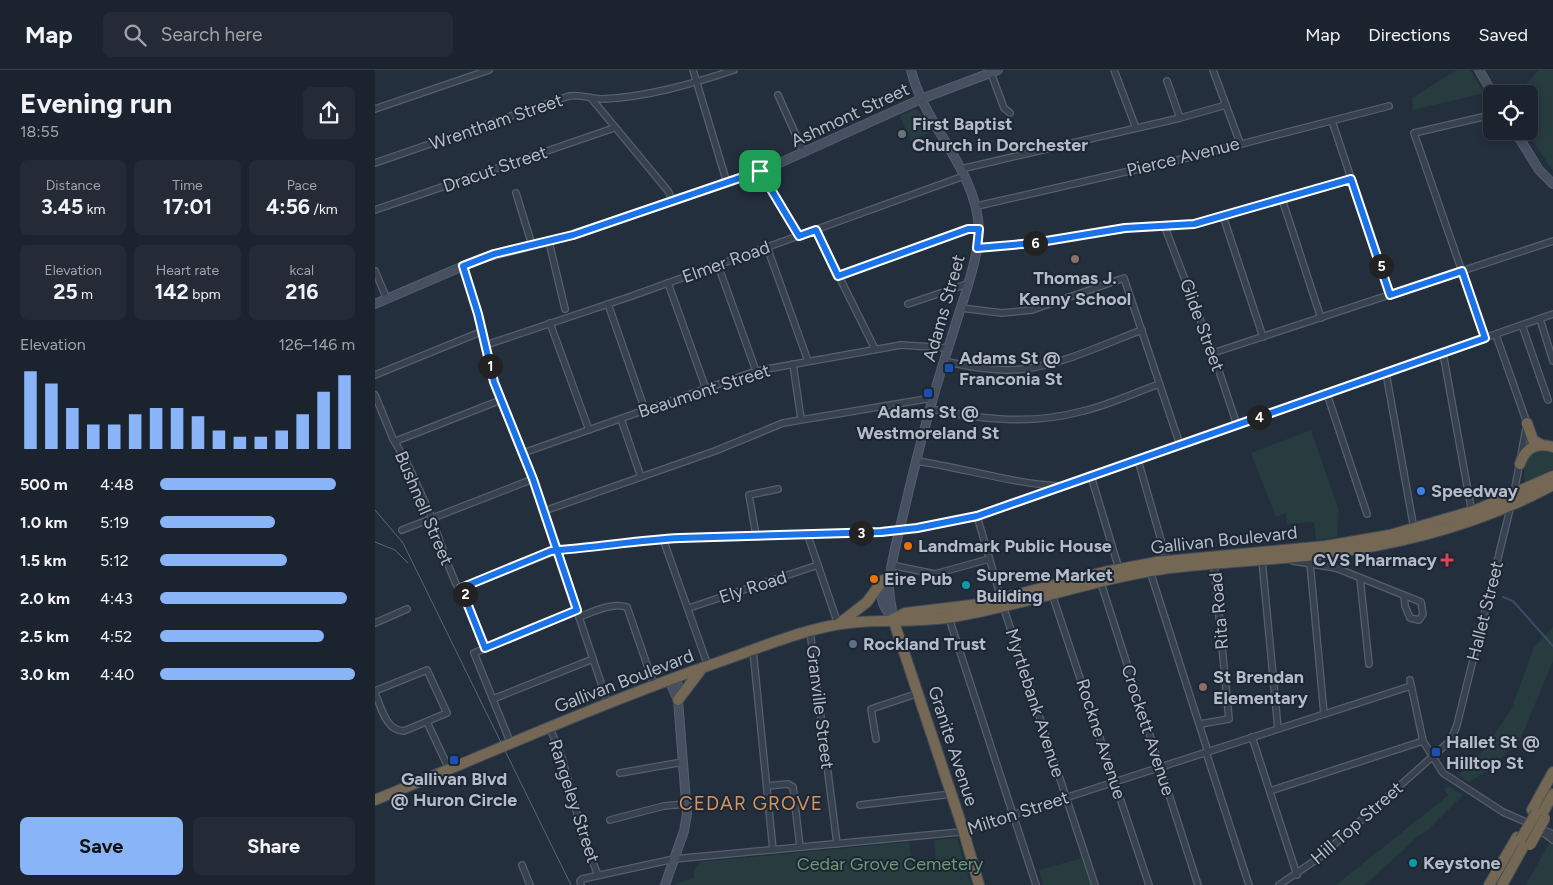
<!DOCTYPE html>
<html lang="en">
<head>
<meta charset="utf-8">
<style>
  body { margin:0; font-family:Figtree,sans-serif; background:#242b36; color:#f1f3f6; height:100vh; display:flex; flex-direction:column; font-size:19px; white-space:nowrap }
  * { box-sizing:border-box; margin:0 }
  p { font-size:16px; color:#a0a4aa }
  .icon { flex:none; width:28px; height:28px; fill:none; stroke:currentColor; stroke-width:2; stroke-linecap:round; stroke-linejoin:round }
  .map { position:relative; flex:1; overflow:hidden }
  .drawer { display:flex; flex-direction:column; background:#1b232e; width:375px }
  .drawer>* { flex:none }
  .tools { position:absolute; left:1108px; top:15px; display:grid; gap:10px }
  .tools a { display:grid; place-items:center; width:55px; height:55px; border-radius:8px; background:#1b232e; box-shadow:0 2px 8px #0003,0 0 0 1px #39404a; font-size:25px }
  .pin { position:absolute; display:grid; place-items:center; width:42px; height:42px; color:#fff; margin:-21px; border-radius:10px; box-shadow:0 2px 8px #0006 }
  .km { position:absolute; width:25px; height:25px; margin:-12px; border-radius:50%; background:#222; color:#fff; font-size:14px; line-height:25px; text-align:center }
  .round { display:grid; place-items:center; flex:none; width:52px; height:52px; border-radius:8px; background:#242b36 }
  .headline { display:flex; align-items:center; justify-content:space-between; height:85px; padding:0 20px }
  h1 { font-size:28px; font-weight:700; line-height:38px }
  .stats { display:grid; grid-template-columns:repeat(3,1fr); gap:8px; height:85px; padding:5px 20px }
  .stats div { display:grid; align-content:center; border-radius:8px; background:#242b36; text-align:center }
  .stats b { font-size:21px; font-weight:700 }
  .stats small { font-size:14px; font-weight:400 }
  .stats p { font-size:14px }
  .chart { height:140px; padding:10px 20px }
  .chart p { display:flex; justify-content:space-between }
  .chart svg { width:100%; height:90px; margin-top:5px; stroke:#8ab4f8; stroke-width:6 }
  .cta { display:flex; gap:10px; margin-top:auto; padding:10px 20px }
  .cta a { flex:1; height:58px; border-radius:8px; background:#8ab4f8; color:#111; font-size:20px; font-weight:700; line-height:58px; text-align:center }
  .cta a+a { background:#242b36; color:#f1f3f6 }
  ul { padding:0 20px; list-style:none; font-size:16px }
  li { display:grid; grid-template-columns:80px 60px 1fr; align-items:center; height:38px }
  li i { height:12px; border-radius:6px; background:#8ab4f8 }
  header { display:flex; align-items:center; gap:30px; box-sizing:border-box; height:70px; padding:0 25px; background:#1b232e; border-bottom:1px solid #39404a }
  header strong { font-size:24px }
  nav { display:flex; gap:28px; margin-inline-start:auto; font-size:18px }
  .search { width:350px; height:45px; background:#242b36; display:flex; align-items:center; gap:12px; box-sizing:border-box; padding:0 18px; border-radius:8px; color:#a0a4aa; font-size:19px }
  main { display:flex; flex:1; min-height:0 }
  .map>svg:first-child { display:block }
  .green { fill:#263c3f }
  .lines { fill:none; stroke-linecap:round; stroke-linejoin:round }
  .stream { stroke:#394c67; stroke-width:2 }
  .street-casing { stroke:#565f6c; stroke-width:8 }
  .secondary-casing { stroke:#565f6c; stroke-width:10 }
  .highway-casing { stroke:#434c59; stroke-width:12 }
  .street { stroke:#38414e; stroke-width:5.5 }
  .secondary { stroke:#465061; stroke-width:8 }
  .highway { stroke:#746855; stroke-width:10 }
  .tram { stroke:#5a6575; stroke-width:1 }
  .highway-bridge-casing { stroke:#434c59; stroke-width:12; stroke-linecap:butt }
  .highway-bridge { stroke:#746855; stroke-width:10 }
  .route-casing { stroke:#fff; stroke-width:10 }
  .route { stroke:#1a73e8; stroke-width:6 }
  .worship-dot { fill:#6b7280; stroke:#1d2633; stroke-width:2 }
  .education-dot { fill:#8d6e63; stroke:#1d2633; stroke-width:2 }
  .transit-dot { fill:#1a4fb4; stroke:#1d2633; stroke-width:2 }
  .shop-dot { fill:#3f7fe0; stroke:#1d2633; stroke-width:2 }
  .food-dot { fill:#e8710a; stroke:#1d2633; stroke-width:2 }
  .health-dot { fill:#e0444e; stroke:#1d2633; stroke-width:2 }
  .culture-dot { fill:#0f9aa8; stroke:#1d2633; stroke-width:2 }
  .service-dot { fill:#5c6f8a; stroke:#1d2633; stroke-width:2 }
  .labels { text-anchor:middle; stroke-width:4; stroke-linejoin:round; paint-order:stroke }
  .street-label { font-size:18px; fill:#b4bcc9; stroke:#1d2633 }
  .poi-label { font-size:18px; font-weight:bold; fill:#b4bcc9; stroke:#1d2633; text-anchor:start }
  .park-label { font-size:18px; fill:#6b9a76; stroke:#1d2633 }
  .neighbourhood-label { font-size:19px; letter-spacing:1px; fill:#d59563; stroke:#1d2633 }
</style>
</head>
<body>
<header>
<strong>Map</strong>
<div class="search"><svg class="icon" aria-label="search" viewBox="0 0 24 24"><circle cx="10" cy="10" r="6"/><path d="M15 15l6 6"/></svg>Search here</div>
<nav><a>Map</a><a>Directions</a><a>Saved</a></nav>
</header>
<main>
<section class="drawer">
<div class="headline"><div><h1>Evening run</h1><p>18:55</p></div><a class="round"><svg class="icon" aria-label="share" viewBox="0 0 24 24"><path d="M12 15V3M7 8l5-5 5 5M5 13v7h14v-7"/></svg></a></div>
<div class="stats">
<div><p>Distance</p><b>3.45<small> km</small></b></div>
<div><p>Time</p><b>17:01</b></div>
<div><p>Pace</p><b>4:56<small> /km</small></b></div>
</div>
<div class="stats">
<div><p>Elevation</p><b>25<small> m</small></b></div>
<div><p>Heart rate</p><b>142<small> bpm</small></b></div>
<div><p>kcal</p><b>216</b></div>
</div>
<div class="chart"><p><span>Elevation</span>126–146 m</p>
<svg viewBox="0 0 160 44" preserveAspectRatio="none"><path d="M5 44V6M15 44V12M25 44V24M35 44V32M45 44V32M55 44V27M65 44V24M75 44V24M85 44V28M95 44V35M105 44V38M115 44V38M125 44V35M135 44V27M145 44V16M155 44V8"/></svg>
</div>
<ul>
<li><b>500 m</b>4:48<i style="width:90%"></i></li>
<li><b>1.0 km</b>5:19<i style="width:59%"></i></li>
<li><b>1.5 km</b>5:12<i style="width:65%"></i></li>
<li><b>2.0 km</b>4:43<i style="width:96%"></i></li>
<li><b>2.5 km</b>4:52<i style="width:84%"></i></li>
<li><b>3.0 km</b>4:40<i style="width:100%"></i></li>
</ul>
<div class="cta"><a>Save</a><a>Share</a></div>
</section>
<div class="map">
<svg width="1178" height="815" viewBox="0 0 1178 815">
  <rect width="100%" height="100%" fill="#242f3e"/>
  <!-- green -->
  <g class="green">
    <path d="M1082,0H1095L1109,23L1038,40L1037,28Z"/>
    <path d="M1164,0H1178V101L1151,61H1154V24H1142Z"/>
    <path d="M540,39L543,40L555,62L536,71L525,46Z"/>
    <path d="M936,360L964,441L962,467L941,470L939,452L912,454L911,443L901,447L876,383Z"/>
    <path d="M1159,379L1178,381V399L1150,412C1147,399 1151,390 1159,379Z"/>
    <path d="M1178,557V591L1145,670L1115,699L1094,712L1083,705L1108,681L1136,640L1159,577Z"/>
    <path d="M1073,716L1088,725L1052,761L1042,767L990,815H961L1065,732L1073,725L1069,720Z"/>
    <path d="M1178,767V815H1151Z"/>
    <path d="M582,768L596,815H298L319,808V800L326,792L534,772L537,794L561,792L559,770Z"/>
    <path d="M707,788L716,815H668L664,800Z"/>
  </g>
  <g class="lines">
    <!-- stream -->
    <path class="stream" d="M1128,527L1138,531L1178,576"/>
    <!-- street casing -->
    <g class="street-casing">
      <g id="street">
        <path d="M318,0L352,113"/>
        <path d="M739,0L761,58"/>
        <path d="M838,0L865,73"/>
        <path d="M616,3L629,38L635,43"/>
        <path d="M792,11L805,48"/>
        <path d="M403,25L429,83"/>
        <path d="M216,28L293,121L298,131"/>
        <path d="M0,39L114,0"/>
        <path d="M957,51L1015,225"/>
        <path d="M0,93L194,26C206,24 215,29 228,29C272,27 317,14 359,0"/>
        <path d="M586,99L805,48L851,35"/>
        <path d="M385,101L424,166"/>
        <path d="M141,123L157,175"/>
        <path d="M907,129L946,248"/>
        <path d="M602,136L820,86L1014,36"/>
        <path d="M0,140L239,58"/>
        <path d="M848,146L888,267"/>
        <path d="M789,155L838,283L862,355"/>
        <path d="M441,160L500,279"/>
        <path d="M174,172L190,239"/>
        <path d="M392,177L433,291"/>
        <path d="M602,178L671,171L750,158L819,154L976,109"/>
        <path d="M343,195L381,301"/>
        <path d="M88,196L103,244L119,312L158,409L233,634"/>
        <path d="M0,201L12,229"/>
        <path d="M463,207L565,168L593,159H604"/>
        <path d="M293,213L331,319"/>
        <path d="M233,234L270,340"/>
        <path d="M533,234L592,214"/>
        <path d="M586,238L627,243L657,240L749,208L805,375"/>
        <path d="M1165,249L1178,291"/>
        <path d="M175,253L214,360"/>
        <path d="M1147,255L1173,330"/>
        <path d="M1121,265L1152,353L1139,423"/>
        <path d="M1110,268L1039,63L1116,45"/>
        <path d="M111,275L257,226L589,106"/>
        <path d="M838,283L1178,171"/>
        <path d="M1068,283L1097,443"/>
        <path d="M569,291C595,297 622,302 649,299C689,294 729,274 767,260"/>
        <path d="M418,294L426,349"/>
        <path d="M1011,303L1039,459"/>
        <path d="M0,305L108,261"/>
        <path d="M952,324L992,444"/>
        <path d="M0,325L18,369L31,391L55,443L74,497L81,514L90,524L110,578"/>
        <path d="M556,339C607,350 657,355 708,341C734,335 759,323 784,314"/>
        <path d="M246,349L266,407"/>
        <path d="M21,371L126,330"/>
        <path d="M148,383L381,301L526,275L573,278"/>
        <path d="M763,390L792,491"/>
        <path d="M541,391C589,398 635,413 684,416"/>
        <path d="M716,406L744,499"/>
        <path d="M169,441L340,381L408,353L551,329L558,330"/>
        <path d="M602,446L630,542L720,815"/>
        <path d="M27,460L158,409"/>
        <path d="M432,463L463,554"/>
        <path d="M381,465L374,425L403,419"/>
        <path d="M288,469L333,596"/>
        <path d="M887,490L903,659"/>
        <path d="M918,491L961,498L1046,532L1048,544L1044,550L1035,548L1030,536L1029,525"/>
        <path d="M935,493L949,644"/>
        <path d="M516,495L560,504L614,489"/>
        <path d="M961,498L962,482"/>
        <path d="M775,501L833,682"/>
        <path d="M985,508L994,594"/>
        <path d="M725,510L823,815"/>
        <path d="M86,518L183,480L305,468L506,462L542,458L602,446L1178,244"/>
        <path d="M677,524L774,815"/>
        <path d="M314,538L443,495"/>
        <path d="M204,547C218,542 237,532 252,537L279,615"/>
        <path d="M574,548L661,815"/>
        <path d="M0,553L32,539"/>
        <path d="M435,561L462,774"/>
        <path d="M378,580L398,780"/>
        <path d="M1035,610L1048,671L1068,703L1128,742L1178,764"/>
        <path d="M0,621L52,600L72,643L29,661C11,661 6,637 0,623"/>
        <path d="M118,629L218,589"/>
        <path d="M52,652L74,699"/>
        <path d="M825,654L854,649L839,494"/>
        <path d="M175,658L187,688L210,773L223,805"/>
        <path d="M877,667L922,805"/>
        <path d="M501,669L496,639L544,623"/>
        <path d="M136,674L99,583L202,541"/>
        <path d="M831,682L874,815"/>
        <path d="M245,703L308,692"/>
        <path d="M392,716L413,714L418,717L425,777"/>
        <path d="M895,721L1048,671"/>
        <path d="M485,735L577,724"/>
        <path d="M235,750L289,736L311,734"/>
        <path d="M1163,759L1178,770"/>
        <path d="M147,795L155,815"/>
        <path d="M206,815L205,811L207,809L299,789L585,762L1036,616"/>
        <path d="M904,815L945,787L1076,670L1082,655L1136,435"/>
      </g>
    </g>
    <!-- secondary casing -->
    <g class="secondary-casing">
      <g id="secondary">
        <path d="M1104,0L1118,24"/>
        <path d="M1140,61L1164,100L1178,114"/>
        <path d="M0,234L107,188L198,165L389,100L546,29L623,0"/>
        <path d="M508,513C504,529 508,537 518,549"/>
        <path d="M518,549C517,538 514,527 514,515C516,489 524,463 530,437C543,381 558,324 576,269C584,242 605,185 604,159C601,98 550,57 536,0"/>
        <path d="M294,610L303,630"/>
        <path d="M290,815L309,761L312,744L303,630L304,622L301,607"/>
      </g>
    </g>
    <!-- highway casing -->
    <g class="highway-casing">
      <g id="highway">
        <path d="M1152,353L1158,370L1167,375"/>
        <path d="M1145,394C1150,378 1162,372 1178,377"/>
        <path d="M518,549L530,543L605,534L729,502L782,492L951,476L1015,465L1101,440L1178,406"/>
        <path d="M518,549L587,756L604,815"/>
        <path d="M465,553L492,532L508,510"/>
        <path d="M303,630L325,601"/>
        <path d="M0,730C112,684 224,634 338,594C377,581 415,564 455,556C496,547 537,554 578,547C651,535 721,508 795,498C846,492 898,490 949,484C1028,474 1108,453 1178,415"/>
        <path d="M1157,740L1178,702"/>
        <path d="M1166,746L1178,724"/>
        <path d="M1114,815L1142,767"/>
        <path d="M1127,815L1151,772"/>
      </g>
    </g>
    <!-- street -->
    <use href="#street" class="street"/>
    <!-- secondary -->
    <use href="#secondary" class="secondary"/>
    <!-- highway -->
    <use href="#highway" class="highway"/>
    <!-- tram -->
    <g class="tram">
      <path d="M0,440L28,473L196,815"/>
      <path d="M0,472L20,480L33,493"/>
    </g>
    <!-- highway-bridge casing -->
    <g class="highway-bridge-casing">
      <g id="highway-bridge">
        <path d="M1146,769L1161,743"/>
        <path d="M1155,775L1170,748"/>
      </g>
    </g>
    <!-- highway-bridge -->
    <use href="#highway-bridge" class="highway-bridge"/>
  </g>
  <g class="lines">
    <!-- route casing -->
    <g class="route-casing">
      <path id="route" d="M385,101L198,165L119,184L88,196L103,244L119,312L158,409L202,540L110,578L86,518L176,481L183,480C224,477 264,470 305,468L506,462L542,458L602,446L1110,268L1087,201L1015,225L976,109L819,154L750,158L659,173L602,178L604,159H593L463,206L441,160L424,166L385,101"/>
    </g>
    <!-- route -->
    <use href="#route" class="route"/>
  </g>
  <!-- markers -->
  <circle class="worship-dot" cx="527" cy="64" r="5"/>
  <g class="education-dot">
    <circle cx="700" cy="189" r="5"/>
    <circle cx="828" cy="617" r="5"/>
  </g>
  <g class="transit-dot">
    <rect x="569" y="293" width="10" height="10" rx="2.5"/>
    <rect x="548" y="318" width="10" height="10" rx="2.5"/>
    <rect x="1056" y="677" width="10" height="10" rx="2.5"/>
    <rect x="74" y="685" width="10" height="10" rx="2.5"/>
  </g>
  <circle class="shop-dot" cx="1046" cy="421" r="5"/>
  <g class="food-dot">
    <circle cx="533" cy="476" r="5"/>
    <circle cx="499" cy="509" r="5"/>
  </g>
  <path class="health-dot" d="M1069.5 482.5h5v5h5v5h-5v5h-5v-5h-5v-5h5z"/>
  <g class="culture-dot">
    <circle cx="591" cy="515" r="5"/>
    <circle cx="1038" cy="793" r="5"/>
  </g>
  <circle class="service-dot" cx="478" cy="574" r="5"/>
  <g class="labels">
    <!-- street labels -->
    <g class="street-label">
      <text transform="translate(475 45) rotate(-25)" y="6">Ashmont Street</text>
      <text transform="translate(121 52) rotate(-19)" y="6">Wrentham Street</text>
      <text transform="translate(808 87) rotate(-14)" y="6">Pierce Avenue</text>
      <text transform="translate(120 99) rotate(-19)" y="6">Dracut Street</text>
      <text transform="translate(351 192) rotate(-20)" y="6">Elmer Road</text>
      <text transform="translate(569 238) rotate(-74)" y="6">Adams Street</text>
      <text transform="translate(827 255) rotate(70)" y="6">Glide Street</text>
      <text transform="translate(329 321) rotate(-18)" y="6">Beaumont Street</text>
      <text transform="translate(49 438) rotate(67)" y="6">Bushnell Street</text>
      <text transform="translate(849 470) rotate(-6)" y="6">Gallivan Boulevard</text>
      <text transform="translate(378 517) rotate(-18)" y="6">Ely Road</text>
      <text transform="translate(844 541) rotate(-95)" y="6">Rita Road</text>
      <text transform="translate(1110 541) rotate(-76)" y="6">Hallet Street</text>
      <text transform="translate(249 611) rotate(-21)" y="6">Gallivan Boulevard</text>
      <text transform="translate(660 633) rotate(72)" y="6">Myrtlebank Avenue</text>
      <text transform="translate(445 637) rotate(83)" y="6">Granville Street</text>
      <text transform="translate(773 660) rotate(72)" y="6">Crockett Avenue</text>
      <text transform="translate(726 669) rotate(72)" y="6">Rockne Avenue</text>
      <text transform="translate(578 676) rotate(72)" y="6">Granite Avenue</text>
      <text transform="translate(199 731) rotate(72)" y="6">Rangeley Street</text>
      <text transform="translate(643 743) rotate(-18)" y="6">Milton Street</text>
      <text transform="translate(982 753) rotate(-41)" y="6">Hill Top Street</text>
    </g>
    <!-- poi labels -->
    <g class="poi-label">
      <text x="537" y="60">First Baptist<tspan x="537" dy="21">Church in Dorchester</tspan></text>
      <text x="700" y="214" text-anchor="middle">Thomas J.<tspan x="700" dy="21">Kenny School</tspan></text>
      <text x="584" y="294">Adams St @<tspan x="584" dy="21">Franconia St</tspan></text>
      <text x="553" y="348" text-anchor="middle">Adams St @<tspan x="553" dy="21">Westmoreland St</tspan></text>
      <text x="1056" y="427">Speedway</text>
      <text x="543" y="482">Landmark Public House</text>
      <text x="1062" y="496" text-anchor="end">CVS Pharmacy</text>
      <text x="601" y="511">Supreme Market<tspan x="601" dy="21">Building</tspan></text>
      <text x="509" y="515">Eire Pub</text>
      <text x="488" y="580">Rockland Trust</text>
      <text x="838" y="613">St Brendan<tspan x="838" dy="21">Elementary</tspan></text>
      <text x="1071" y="678">Hallet St @<tspan x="1071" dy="21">Hilltop St</tspan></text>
      <text x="79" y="715" text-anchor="middle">Gallivan Blvd<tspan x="79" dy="21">@ Huron Circle</tspan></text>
      <text x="1048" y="799">Keystone</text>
    </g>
    <!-- park labels -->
    <g class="park-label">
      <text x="515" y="800">Cedar Grove Cemetery</text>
    </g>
    <!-- neighbourhood labels -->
    <g class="neighbourhood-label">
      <text x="376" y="740">CEDAR GROVE</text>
    </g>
  </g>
</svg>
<div class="tools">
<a><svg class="icon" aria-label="locate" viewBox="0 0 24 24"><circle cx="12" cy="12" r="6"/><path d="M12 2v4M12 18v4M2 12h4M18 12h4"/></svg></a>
</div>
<div class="pin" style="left:385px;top:101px;background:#1e9e55"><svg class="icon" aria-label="arrive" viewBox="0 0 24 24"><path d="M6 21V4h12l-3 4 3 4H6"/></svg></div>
<b class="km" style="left:115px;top:296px">1</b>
<b class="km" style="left:90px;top:524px">2</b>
<b class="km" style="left:486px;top:463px">3</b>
<b class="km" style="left:884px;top:347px">4</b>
<b class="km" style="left:1006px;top:196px">5</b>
<b class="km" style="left:660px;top:173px">6</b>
</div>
</main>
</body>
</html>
